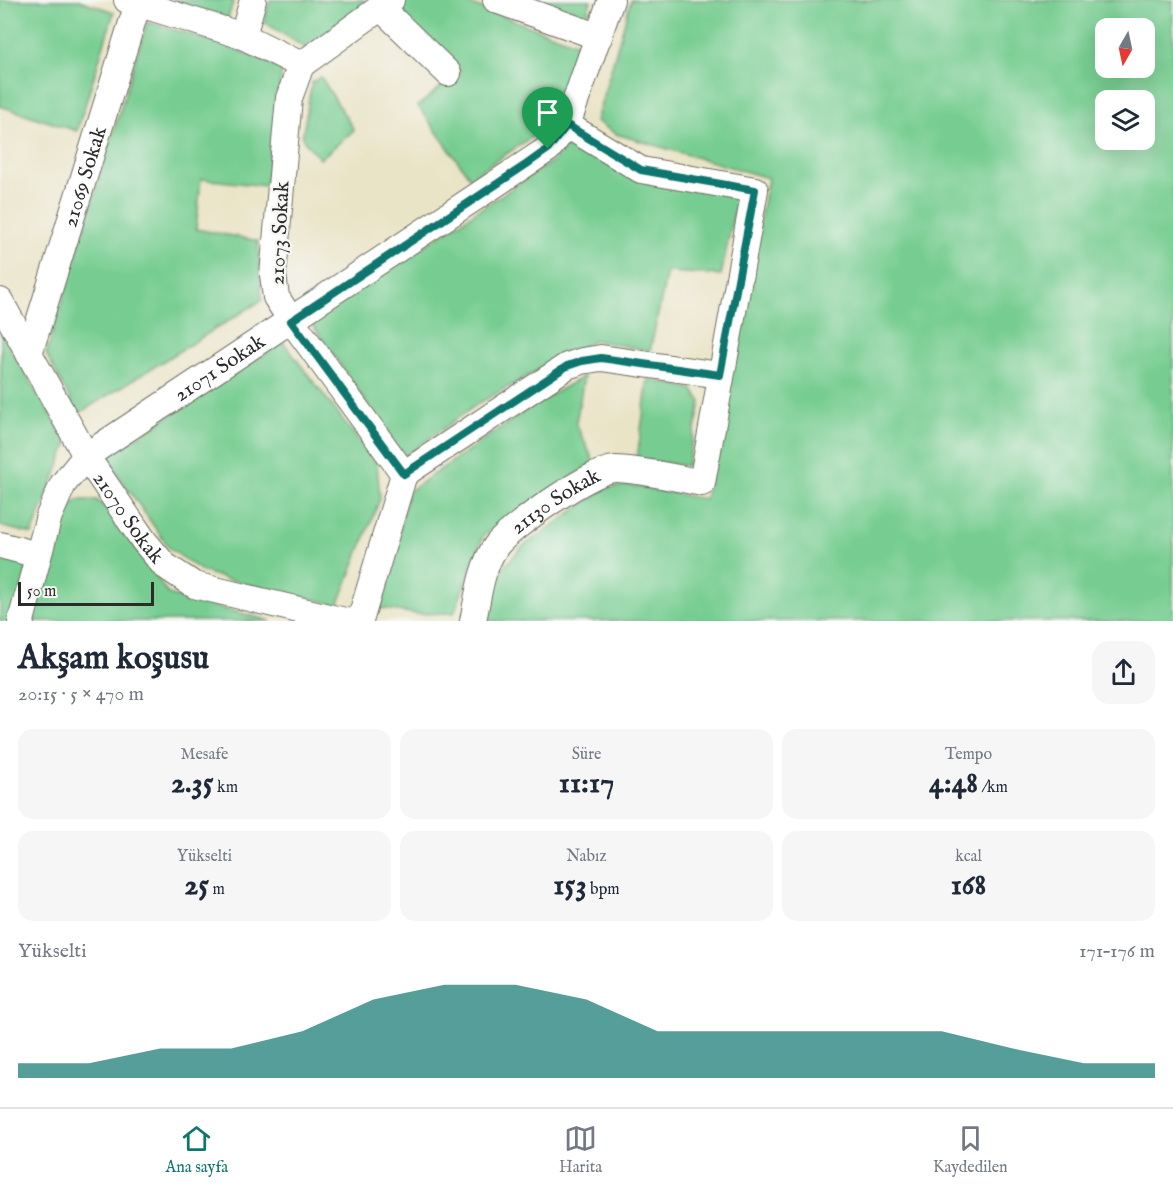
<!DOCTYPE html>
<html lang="tr">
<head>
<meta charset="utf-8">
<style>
  body { margin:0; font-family:"IM FELL English",serif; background:#f6f6f7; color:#1f2937; height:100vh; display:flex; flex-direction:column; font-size:22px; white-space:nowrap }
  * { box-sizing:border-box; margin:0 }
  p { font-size:20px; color:#747a83 }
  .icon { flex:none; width:33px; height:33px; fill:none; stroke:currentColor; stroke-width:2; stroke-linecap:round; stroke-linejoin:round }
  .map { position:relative; height:621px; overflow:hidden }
  .side { display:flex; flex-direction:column; background:#fff; flex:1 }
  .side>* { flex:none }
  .needle { width:39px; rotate:189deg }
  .fabs { position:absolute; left:1095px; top:18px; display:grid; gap:12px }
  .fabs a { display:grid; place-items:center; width:60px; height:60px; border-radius:12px; background:#fff; box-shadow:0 6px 24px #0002; font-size:30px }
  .scale { position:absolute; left:18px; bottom:15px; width:136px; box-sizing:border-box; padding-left:6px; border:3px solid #2b2b2b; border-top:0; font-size:16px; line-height:21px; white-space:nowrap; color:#2b2b2b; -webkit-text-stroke:4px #f6f6f2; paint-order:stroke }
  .pin { position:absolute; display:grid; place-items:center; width:51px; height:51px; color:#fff; margin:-62px -26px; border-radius:50% 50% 50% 0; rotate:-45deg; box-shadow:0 0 6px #0007 }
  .pin .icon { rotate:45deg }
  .round { display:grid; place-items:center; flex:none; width:63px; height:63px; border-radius:18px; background:#f6f6f7 }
  .head { display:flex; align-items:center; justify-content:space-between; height:102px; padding:0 18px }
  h1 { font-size:33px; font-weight:700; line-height:45px }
  .figures { display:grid; grid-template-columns:repeat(3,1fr); gap:9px; height:102px; padding:6px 18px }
  .figures div { display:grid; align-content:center; border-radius:15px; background:#f6f6f7; text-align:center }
  .figures b { font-size:30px; font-weight:700 }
  .figures small { font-size:16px; font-weight:400 }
  .figures p { font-size:16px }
  .chart { height:168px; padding:12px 18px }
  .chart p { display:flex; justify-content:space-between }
  .chart svg { width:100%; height:108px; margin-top:6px; fill:#0f766e; opacity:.7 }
  .dock { display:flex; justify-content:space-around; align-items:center; height:84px; border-top:2px solid #e0e1e3; background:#fff; font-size:16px; color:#747a83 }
  .dock a { display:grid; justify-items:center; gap:3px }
  .dock .active { color:#0f766e }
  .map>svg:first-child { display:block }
  .green { fill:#77cd91; stroke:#517c5e; stroke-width:1.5; fill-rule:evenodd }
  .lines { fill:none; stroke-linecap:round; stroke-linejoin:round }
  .minor-casing { stroke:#6e6c62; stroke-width:28 }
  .minor { stroke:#fff; stroke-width:26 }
  .route-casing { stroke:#fff; stroke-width:12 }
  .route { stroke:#0f766e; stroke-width:8 }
  .labels { text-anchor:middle; stroke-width:4.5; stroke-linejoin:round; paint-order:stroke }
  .street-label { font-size:21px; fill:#2b2b2b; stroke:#f6f6f2 }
</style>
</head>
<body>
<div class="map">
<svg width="1173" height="621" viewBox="0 0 1173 621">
  <rect width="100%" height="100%" fill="#f6f6f2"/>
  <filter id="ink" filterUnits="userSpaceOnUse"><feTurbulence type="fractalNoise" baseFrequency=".0167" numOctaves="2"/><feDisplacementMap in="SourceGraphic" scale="12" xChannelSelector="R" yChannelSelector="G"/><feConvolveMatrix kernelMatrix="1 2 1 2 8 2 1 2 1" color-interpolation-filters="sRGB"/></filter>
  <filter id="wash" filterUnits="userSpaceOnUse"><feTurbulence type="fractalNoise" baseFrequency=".008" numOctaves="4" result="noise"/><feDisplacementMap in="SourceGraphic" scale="24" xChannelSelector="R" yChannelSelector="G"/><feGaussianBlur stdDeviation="1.35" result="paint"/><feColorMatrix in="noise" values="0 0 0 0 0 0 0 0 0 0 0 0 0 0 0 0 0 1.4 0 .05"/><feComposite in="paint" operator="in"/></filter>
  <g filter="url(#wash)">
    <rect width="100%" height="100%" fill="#eae4c7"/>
    <!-- green -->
    <g class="green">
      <path d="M0,0H79L114,12L77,131L0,106Z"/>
      <path d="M172,0H234L228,18Z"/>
      <path d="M270,0H365L359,8L307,49L264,22Z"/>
      <path d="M405,0H458L581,45L564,95L547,127L470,178L418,106L460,71L391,9Z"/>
      <path d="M525,0H591L585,21Z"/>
      <path d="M631,0H1173V621H488L493,579L522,547L606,488L630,485L705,499L768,178L616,134L596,121ZM1106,28H1144V68H1106ZM1106,100H1144V140H1106Z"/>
      <path d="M147,22L221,43L282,69L266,186L201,179L196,229L258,241L262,300L78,414L46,354Z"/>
      <path d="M321,77L354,130L320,159L302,138L312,82Z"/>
      <path d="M571,142L737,198L721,275L667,272L650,351L594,340L479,403L404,457L310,321L553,161Z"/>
      <path d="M1,333L68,443L32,534L0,526Z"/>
      <path d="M283,342L377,464L380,499L338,605L226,579L202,571L169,548L106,457Z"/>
      <path d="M584,376L576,424L594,462L483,536L454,613L416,614L380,608L390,574L408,492L532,406Z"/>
      <path d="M648,379L692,389L701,402L687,466L637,459Z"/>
      <path d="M78,500H97L116,517L168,594L271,621H30L64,511Z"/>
      <path d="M0,554L29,562L14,621H0Z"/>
    </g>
  </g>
  <g filter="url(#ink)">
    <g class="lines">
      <!-- minor casing -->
      <g class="minor-casing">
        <g id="minor">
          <path d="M127,0L243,36L301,65"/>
          <path d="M391,0L301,65L289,98L273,275L276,297L291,320L404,474"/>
          <path d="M496,0L599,37"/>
          <path d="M380,7L448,73"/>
          <path d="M243,36L253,0"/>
          <path id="s1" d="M0,301L86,456L144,541L164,565L194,585L345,621"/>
          <path id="s2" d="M29,354L139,0"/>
          <path d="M0,545L38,555"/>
          <path id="s3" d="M21,621L49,516L63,484L86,456L548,149L567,125L611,0"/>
          <path d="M360,621L404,474L567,366L582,361L601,358L720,375"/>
          <path id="s4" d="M473,621C478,597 481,567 496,546C509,528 593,469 615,469C639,469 676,478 702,483L755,190L641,170L567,125"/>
        </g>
      </g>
      <!-- minor -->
      <use href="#minor" class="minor"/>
    </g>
  </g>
  <g class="lines" filter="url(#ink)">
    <!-- route casing -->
    <g class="route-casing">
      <path id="route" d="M567,125L641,170L755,190L720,375L601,358L582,361L567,366L404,474L291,321L527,164L548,149Z"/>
    </g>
    <!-- route -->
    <use href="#route" class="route"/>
  </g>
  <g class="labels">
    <!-- street labels -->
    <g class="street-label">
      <text dy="7" stroke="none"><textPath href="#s2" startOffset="186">21069 Sokak</textPath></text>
      <text transform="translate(279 233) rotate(-87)" y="7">21073 Sokak</text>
      <text dy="7" stroke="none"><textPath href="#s3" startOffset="340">21071 Sokak</textPath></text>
      <text dy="7" stroke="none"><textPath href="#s4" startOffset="154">21130 Sokak</textPath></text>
      <text dy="7" stroke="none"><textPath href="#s1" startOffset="252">21070 Sokak</textPath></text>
    </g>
  </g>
</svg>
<div class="fabs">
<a><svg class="needle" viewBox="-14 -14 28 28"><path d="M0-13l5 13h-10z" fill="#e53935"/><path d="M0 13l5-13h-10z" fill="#747a83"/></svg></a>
<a><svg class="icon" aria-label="layers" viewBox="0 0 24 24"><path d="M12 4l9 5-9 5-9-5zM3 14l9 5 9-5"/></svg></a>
</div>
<div class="scale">50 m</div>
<div class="pin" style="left:548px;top:149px;background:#1e9e55"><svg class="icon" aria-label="arrive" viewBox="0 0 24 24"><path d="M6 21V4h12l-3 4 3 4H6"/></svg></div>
</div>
<section class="side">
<div class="head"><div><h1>Akşam koşusu</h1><p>20:15 · 5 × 470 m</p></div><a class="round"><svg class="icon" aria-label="share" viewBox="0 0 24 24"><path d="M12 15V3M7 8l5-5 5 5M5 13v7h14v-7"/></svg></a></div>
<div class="figures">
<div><p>Mesafe</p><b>2.35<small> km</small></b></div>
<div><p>Süre</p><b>11:17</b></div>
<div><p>Tempo</p><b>4:48<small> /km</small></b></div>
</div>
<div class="figures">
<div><p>Yükselti</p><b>25<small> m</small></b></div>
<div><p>Nabız</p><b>153<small> bpm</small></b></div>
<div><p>kcal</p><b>168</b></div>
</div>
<div class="chart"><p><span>Yükselti</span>171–176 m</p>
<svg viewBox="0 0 160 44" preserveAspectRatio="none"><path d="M0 44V38L10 38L20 32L30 32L40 25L50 12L60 6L70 6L80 12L90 25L100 25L110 25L120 25L130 25L140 32L150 38L160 38V44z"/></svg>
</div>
</section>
<nav class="dock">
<a class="active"><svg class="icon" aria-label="home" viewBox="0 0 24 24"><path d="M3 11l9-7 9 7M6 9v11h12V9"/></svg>Ana sayfa</a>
<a><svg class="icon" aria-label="map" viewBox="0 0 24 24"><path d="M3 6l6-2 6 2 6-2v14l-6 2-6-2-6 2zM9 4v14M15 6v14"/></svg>Harita</a>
<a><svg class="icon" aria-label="saved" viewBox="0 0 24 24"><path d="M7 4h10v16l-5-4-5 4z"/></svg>Kaydedilen</a>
</nav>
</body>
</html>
